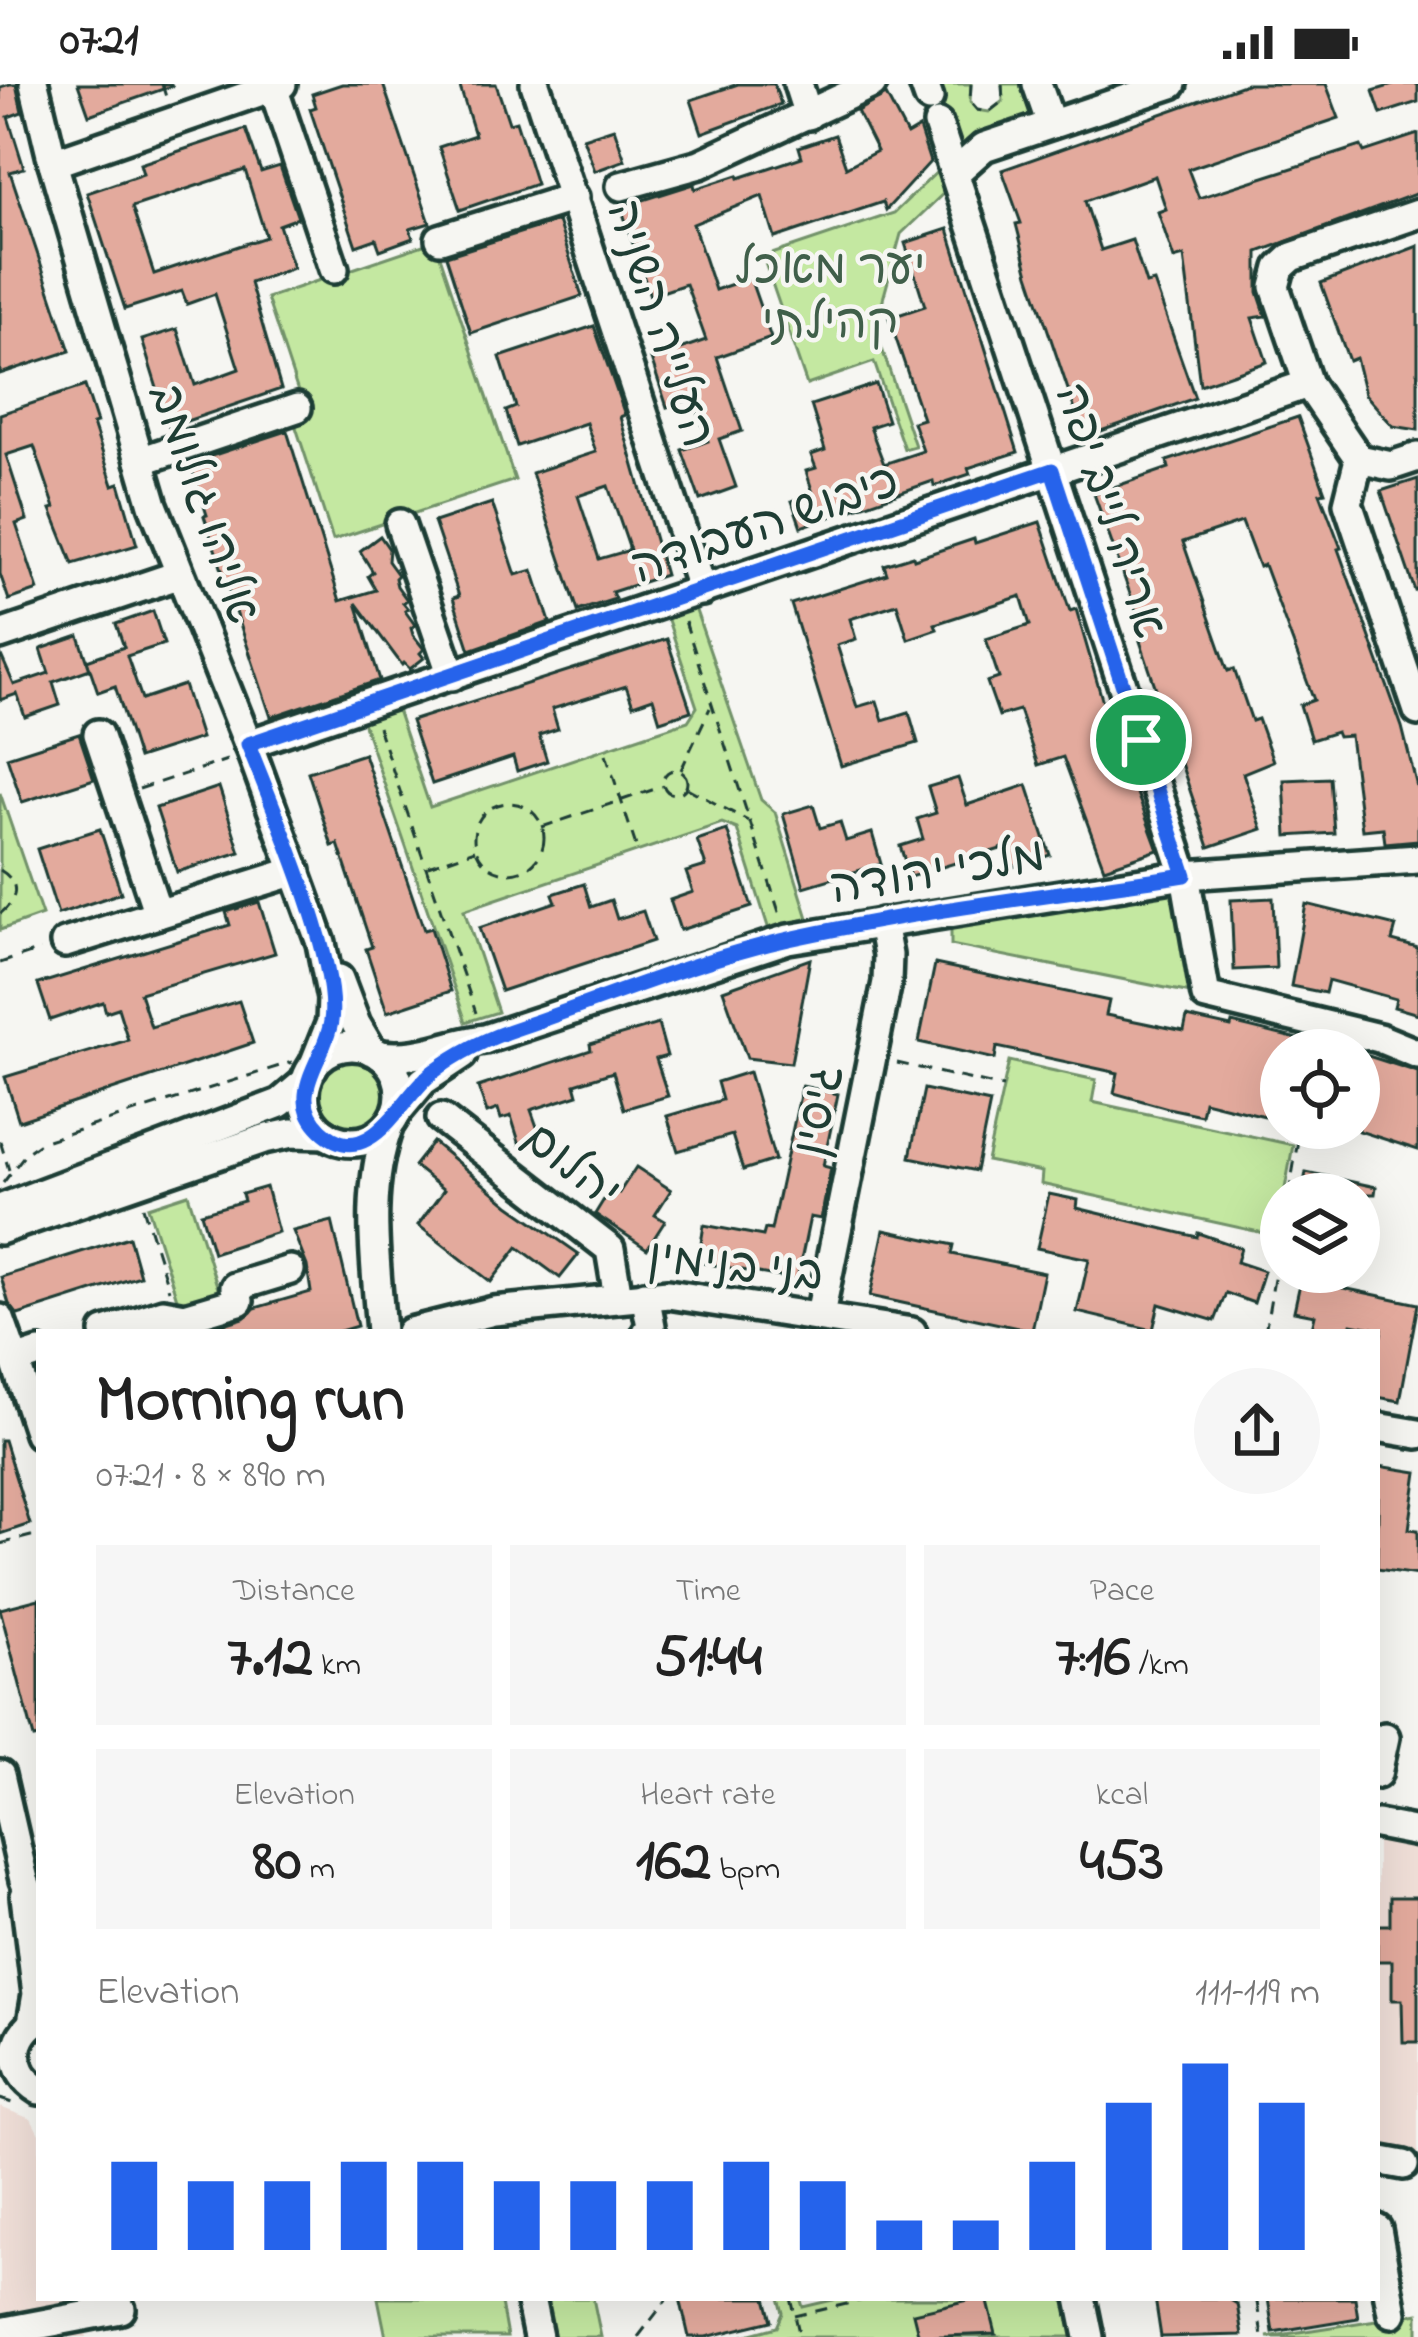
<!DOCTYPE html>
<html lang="en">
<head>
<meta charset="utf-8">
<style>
  body { margin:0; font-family:"Indie Flower","Playpen Sans Hebrew",sans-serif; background:#f6f6f6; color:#222; height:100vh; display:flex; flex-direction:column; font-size:45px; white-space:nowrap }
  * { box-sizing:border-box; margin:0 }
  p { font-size:39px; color:#767676 }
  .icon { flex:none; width:66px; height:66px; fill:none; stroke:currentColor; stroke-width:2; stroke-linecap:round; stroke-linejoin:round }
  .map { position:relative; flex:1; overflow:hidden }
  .details { position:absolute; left:36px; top:1245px; width:1344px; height:972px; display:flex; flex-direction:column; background:#fff; border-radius:0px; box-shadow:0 12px 48px #0002 }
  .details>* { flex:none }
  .fabs { position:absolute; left:1260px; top:945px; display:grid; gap:24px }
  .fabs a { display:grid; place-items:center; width:120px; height:120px; border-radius:50%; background:#fff; box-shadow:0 12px 48px #0002; font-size:60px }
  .pin { position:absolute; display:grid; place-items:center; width:102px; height:102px; color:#fff; margin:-51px; border:6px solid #fff; border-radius:50%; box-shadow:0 3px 12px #0007 }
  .round { display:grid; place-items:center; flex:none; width:126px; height:126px; border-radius:63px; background:#f6f6f6 }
  .headline { display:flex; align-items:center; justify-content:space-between; height:204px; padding:0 60px }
  h1 { font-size:66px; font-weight:800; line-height:90px }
  .metrics { display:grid; grid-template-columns:repeat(3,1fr); gap:18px; height:204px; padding:12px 60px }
  .metrics div { display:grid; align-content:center; border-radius:0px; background:#f6f6f6; text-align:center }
  .metrics b { font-size:60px; font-weight:800 }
  .metrics small { font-size:33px; font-weight:400 }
  .metrics p { font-size:33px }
  .chart { height:336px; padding:24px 60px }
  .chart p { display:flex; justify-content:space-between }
  .chart svg { width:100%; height:216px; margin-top:12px; stroke:#2563eb; stroke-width:6 }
  .status { display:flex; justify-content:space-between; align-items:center; height:84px; padding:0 60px; background:#fff; direction:ltr }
  .status svg { height:33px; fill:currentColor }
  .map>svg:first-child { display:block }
  .built { fill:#f0dfd8 }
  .green { fill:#c4e8a1; stroke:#72926a; stroke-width:3 }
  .building { fill:#e3aa9d; stroke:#1f3d34; stroke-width:3; fill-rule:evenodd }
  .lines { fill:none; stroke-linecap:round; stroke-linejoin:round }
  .minor-casing { stroke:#1f3d34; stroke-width:36 }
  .path { stroke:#1f3d34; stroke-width:3; stroke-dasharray:12 9; stroke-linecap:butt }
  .minor { stroke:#f6f6f2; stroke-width:27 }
  .route-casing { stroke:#fff; stroke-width:24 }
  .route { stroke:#2563eb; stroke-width:15 }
  .labels { text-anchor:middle; stroke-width:9; stroke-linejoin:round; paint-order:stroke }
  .park-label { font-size:48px; fill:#405f4a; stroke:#f6f6f2 }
  .street-label { font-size:48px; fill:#1f3d34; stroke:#f6f6f2 }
</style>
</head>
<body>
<div class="status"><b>07:21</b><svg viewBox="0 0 49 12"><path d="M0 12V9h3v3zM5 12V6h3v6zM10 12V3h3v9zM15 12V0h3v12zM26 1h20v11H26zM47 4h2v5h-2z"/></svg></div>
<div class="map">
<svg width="1418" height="2253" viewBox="0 0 1418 2253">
  <rect width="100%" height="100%" fill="#f6f6f2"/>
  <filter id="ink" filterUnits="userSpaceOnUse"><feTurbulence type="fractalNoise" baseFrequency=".00833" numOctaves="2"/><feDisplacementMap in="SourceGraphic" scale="24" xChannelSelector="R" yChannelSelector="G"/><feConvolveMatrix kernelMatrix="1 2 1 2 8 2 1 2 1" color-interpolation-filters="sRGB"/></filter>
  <g filter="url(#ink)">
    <!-- built -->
    <g class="built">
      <path d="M1377,1751L1418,1760V2069L1377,2062Z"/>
      <path d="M0,2023L31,2035L39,2050V2214H78L87,2253H0Z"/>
    </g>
    <!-- green -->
    <g class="green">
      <path d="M924,0H971L970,18L977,26L989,28L1003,17L1002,0H1037L1051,40L950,75Z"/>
      <path d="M943,82L949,104L901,150L875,244L915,362L904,365L874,278L807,301L763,173L894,129Z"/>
      <path d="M435,157L515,396L333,456L294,337L306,332L267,214Z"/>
      <path d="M694,521L761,716L775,728L808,834L769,846L737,745L722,739L464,826L498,928L466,938L362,635L396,623L430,723L688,637L697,623L666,530Z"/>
      <path d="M0,709L42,831L0,846Z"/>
      <path d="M1185,791L1206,912L951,861V826Z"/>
      <circle cx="352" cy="1011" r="35"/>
      <path d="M1009,977L1096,996L1092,1018L1293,1061L1284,1110H1281L1277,1152L1041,1100L1042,1088L987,1077Z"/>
      <path d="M188,1110L220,1211L180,1224L148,1123Z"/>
      <path d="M378,2214H500L507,2253H386Z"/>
      <path d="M538,2214H593L601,2253H545Z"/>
      <path d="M779,2214H800L803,2223L841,2214H1077L1086,2253H740L777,2243L783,2229Z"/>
      <path d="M1418,2229V2253H1267L1402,2232Z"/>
    </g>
    <!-- building -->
    <g class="building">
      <path d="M10,0H16L22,28L8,33L24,84L10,88L70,267L0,290V3Z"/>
      <path d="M78,0H171L172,2L89,31Z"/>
      <path d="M342,0H383L430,139L410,145L413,154L380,166L376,155L356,162L310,25L316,23L312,10Z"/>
      <path d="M459,0H496L509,39L516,37L536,100L460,126L439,63L475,51Z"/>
      <path d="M738,0H774L781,20L702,49L691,16Z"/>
      <path d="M1246,0H1326L1339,34L1188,85L1199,114L1361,62L1364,68L1418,50V109L1258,168V208L1266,232L1252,234L1267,278L1200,301L1184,172L1174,175L1158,128L1166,125L1155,92L1085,117L1101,166L1132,156L1146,200L1154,198L1195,314L1084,353L1029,190L1016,140L1021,139L1002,86Z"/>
      <path d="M1396,0H1418V18L1381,30L1373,7Z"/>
      <path d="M886,11L907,51L919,44L930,78L886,126L883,118L775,154L762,112L693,140L715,206L750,194L771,254L717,273L742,347L719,355L736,403L700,416L682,366L708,357L693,314L667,323L651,275L706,256L686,200L650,212L621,123L694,100L695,105L738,91L739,94L802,73L799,63L835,51L846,83L877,67L857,27Z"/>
      <path d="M614,44L625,76L595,87L583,54Z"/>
      <path d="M246,45L261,88L280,82L298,134L279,141L293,184L250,199L281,305L169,343L142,256L177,245L195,301L239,285L215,210L187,220L182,207L125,225L87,109L143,90L140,80ZM245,86L266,153L154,190L132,123Z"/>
      <path d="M558,137L582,212L471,249L446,172Z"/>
      <path d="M948,145L1018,368L968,384L970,390L934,402L933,397L801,443L792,417L813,409L806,387L816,384L811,371L825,366L811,321L876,300L888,337L870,343L884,380L923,367L913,338L923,335L889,234L925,222L905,159Z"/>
      <path d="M1418,162V346L1393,342L1365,310L1356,274L1349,277L1321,199Z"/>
      <path d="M594,242L625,331L620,333L665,491L612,508L615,515L578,527L532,389L596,368L586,339L517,362L506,327L516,323L500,273ZM608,402L630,466L599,475L578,412Z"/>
      <path d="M85,302L97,339L93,340L113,401L119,399L137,461L73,480L51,425L55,424L34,362L6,371L27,436L16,440L38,506L9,516L0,490V330Z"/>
      <path d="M1298,333L1325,408L1320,409L1341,464L1338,465L1402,643L1418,707V756L1385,759L1383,744L1362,746L1350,652L1338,653L1336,648L1311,656L1300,621L1314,616L1264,481L1259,483L1242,438L1183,458L1228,587L1234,585L1252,637L1258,635L1273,677L1243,689L1262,745L1209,763L1140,557L1146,554L1094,410L1169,384L1167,377Z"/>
      <path d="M287,347L340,517L376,506L368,492L373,488L360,467L380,452L389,465L388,477L398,491L395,494L397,502L407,516L403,519L408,525L405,527L415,541L411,544L413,551L424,565L420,569L424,574L410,585L404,579L402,581L356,519L380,596L271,633L204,432L207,431L190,379Z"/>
      <path d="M1418,395V506L1415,507L1381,407Z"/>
      <path d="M492,419L516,491L533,486L550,538L470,566L453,514L459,512L434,438Z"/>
      <path d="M1040,438L1070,527L1076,525L1102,615L1158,766L1104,784L1063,673L1038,681L1019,626L999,632L987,598L999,594L986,555L1030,541L1021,512L935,540L937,545L908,555L897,520L850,535L856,555L837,561L857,623L877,617L883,636L909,628L918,659L841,682L791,520L887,490L884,481L913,472L914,475L974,455L975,459Z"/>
      <path d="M153,527L164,560L127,572L142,615L184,601L201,654L138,674L115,602L98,608L87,576L124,563L116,540Z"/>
      <path d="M79,552L90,585L53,598L60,621L25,633L17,610L0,616V569L14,601L49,589L41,565Z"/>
      <path d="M667,555L691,627L660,637L653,614L633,621L626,602L552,625L558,645L539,651L547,677L517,687L513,673L432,700L411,637Z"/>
      <path d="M79,650L94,695L22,718L7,673Z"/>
      <path d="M364,670L424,846L431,844L451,907L387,928L366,865L372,863L338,760L332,762L308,688Z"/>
      <path d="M958,694L967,721L1027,701L1050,771L1013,783L1007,763L910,793L900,762L923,755L917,735L936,729L928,703Z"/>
      <path d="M1330,694L1334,749L1287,752L1284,696Z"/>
      <path d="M219,703L240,768L177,788L156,724Z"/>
      <path d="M813,721L820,744L840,738L846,757L872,749L881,780L804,803L783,730Z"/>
      <path d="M100,745L121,809L58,830L37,765Z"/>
      <path d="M727,746L752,823L680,846L670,816L693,808L686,788L706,782L697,756Z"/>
      <path d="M584,800L591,823L611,816L617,835L643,827L653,857L501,907L479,844L556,818L553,810Z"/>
      <path d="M1273,814L1276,884L1234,886L1231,816Z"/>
      <path d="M259,818L275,869L140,909L151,943L239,917L253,959L19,1037L5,993L128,956L118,924L106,928L103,918L50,936L38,900L230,841L226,828Z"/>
      <path d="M1306,820L1396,842L1392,857L1418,864V930L1394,923L1396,915L1328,896L1325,909L1291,902Z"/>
      <path d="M810,875L791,979L747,974L723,906Z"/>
      <path d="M935,880L1109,917L1106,931L1184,947L1187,933L1231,943L1232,939L1318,960V966H1281V1036L1204,1017L1201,1031L1168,1024L1114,1009L1118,989L997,963L995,975L919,958Z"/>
      <path d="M658,940L667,972L656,975L668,1012L624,1025L613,988L575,1000L578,1011L531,1026L541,1054L520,1061L511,1032L501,1035L498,1025L487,1029L478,1003L591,966L590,960Z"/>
      <path d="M1359,969L1418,988V1066L1359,1047Z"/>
      <path d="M749,988L775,1076L743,1086L732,1051L678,1067L667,1032L722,1016L717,998Z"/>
      <path d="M802,1002L838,1010L823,1082L831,1084L821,1135L810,1133L797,1196L698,1178L704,1141L763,1152L765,1145L771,1146Z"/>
      <path d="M924,1005L990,1019L976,1087L910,1073Z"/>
      <path d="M433,1058L509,1121L579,1170L560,1194L518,1163L491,1198L418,1141L444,1106L414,1082Z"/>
      <path d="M636,1083L671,1106L655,1131L665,1137L647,1165L595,1130L611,1104L619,1109Z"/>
      <path d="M1306,1088L1376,1103L1375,1110H1302Z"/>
      <path d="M266,1103L278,1148L213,1169L201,1129L244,1117L242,1110Z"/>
      <path d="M1049,1110L1078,1116L1077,1124L1197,1153L1198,1149L1241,1164L1237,1178L1264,1187L1254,1219L1226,1209L1215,1237L1159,1220L1153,1246L1077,1228L1089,1175L1037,1164Z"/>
      <path d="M332,1137L357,1242L337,1248H198L244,1234L255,1224L311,1208L307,1182L293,1147Z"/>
      <path d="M884,1146L954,1161L952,1170L1044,1189L1032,1247L870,1212Z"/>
      <path d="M129,1153L140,1192L18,1231L9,1220L1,1193Z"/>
      <path d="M1301,1195L1418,1220L1400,1317L1377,1313V1271L1382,1246L1352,1240L1350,1248H1311L1315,1231L1294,1227Z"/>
      <path d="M0,1356H4L30,1440L0,1450Z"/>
      <path d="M1379,1382L1417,1388L1409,1445L1418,1446V1491L1377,1485Z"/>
      <path d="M39,1515V1653L34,1654L0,1525Z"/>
      <path d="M1390,1813H1418V1958H1403L1402,1916H1392V1877H1377V1841H1390Z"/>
      <path d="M680,2214H766L772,2237L706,2253H689Z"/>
      <path d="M977,2214H987L996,2250L919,2253L913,2229Z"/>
      <path d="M1155,2214H1227L1237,2220L1242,2251L1161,2253Z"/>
      <path d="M1268,2214H1355L1358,2234L1273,2248Z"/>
    </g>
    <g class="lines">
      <!-- minor casing -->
      <g class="minor-casing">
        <g id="minor">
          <path d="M34,0L53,79L153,421L251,667L321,859L332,915L331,938L313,983"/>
          <path d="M535,0L702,507"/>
          <path d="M798,0L808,31"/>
          <path d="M924,0L929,14"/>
          <path d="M1037,0L1051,40"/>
          <path d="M273,3L334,185"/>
          <path d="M938,40L1185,791L1206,912L1379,954L1418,970"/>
          <path d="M53,79L282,0"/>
          <path d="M955,89L984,63L1172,0"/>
          <path d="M621,102L700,80L872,0"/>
          <path d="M1418,130L1292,173L1280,184L1275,203L1308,300L1359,375L1348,419L1418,627"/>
          <path d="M440,155L574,113"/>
          <path d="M1359,375L1391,382L1418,373"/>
          <path d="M140,377L297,324"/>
          <path d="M400,440L452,592"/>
          <path d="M0,551L178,491"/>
          <path d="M98,650L158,830"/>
          <path d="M248,660L1308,300"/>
          <path d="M65,859L296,787"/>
          <path d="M339,895L356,940L372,967"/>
          <circle cx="352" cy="1010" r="48"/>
          <path d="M380,971C423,976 444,960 485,955L788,855L1185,791L1418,775"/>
          <path d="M397,1028L423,997L462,971"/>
          <path d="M441,1034L610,1165L618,1213"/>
          <path d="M0,1125L280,1019L306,997"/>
          <path d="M0,1146L264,1055L292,1049L326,1050"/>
          <path d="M645,1211L651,1242L647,1248"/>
          <path d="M820,1231L887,898L888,871L882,839"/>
          <path d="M0,1235L15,1277"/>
          <path d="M105,1248L163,1229L185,1233L239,1217L235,1203L290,1186"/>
          <path d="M381,1248C376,1179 364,1107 389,1041"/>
          <path d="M410,1248L494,1227L668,1210L912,1248"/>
          <path d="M1377,1343L1418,1350"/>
          <path d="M39,1350L15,1277L39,1269"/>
          <path d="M1377,1690L1385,1653"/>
          <path d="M0,1691L24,1796L39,1833"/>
          <path d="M1377,1740L1418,1748"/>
          <path d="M25,1812L37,1910L32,1939"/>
          <path d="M39,1935C9,1953 9,1988 39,2006"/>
          <path d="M1377,2076L1404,2081"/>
          <path d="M1377,2145L1392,2229"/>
          <path d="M530,2214L538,2253"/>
          <path d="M1081,2214L1089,2253"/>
          <path d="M0,2248L121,2225"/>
        </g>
      </g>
      <!-- path -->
      <g class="path">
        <path d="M162,0L166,13"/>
        <path d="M971,0L970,18L977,26L989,28L1003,17L1002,0"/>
        <path d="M685,537L780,831"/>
        <path d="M378,643L476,929"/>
        <path d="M606,670L636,762"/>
        <path d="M681,686L710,624"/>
        <circle cx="675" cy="698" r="12"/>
        <path d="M687,704L748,737"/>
        <path d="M139,705L227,676"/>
        <circle cx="509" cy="754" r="35"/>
        <path d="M542,743L664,702"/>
        <path d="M428,782L475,766"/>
        <path d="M0,786C21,799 18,815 0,830"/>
        <path d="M0,879L40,866"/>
        <path d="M897,979L1003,1003"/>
        <path d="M0,1057L9,1086"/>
        <path d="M3,1099L26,1069L41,1058L292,978"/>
        <path d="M1289,1110L1300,1044"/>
        <path d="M143,1123L169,1206"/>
        <path d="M1265,1248L1281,1154"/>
        <path d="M37,1371L39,1393"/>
        <path d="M0,1460L39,1450"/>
        <path d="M0,2015L15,2020"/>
        <path d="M791,2214L800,2253"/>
        <path d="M1249,2214L1257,2218L1259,2214"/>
        <path d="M1257,2218L1262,2253"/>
        <path d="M795,2232L872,2214"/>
        <path d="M638,2253L668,2214"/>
      </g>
      <!-- minor -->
      <use href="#minor" class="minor"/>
    </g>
  </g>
  <g class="lines" filter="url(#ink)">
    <!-- route casing -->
    <g class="route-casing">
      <path id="route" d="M1052,386L1185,791C1053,811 919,826 789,855C699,875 609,913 521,943C490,953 459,968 433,988C402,1012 369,1091 321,1046C284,1011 326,975 331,937C340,876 272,722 248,660Z"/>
    </g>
    <!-- route -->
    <use href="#route" class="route"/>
  </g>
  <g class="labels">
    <!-- park labels -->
    <g class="park-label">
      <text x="830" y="198">יער מאכל<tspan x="830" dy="55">קהילתי</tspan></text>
    </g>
    <!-- street labels -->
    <g class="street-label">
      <text transform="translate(663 239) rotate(72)" y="17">העלייה השניה</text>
      <text transform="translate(207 419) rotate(71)" y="17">אליהו גולומב</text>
      <text transform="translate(1113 426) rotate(72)" y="17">אריה לייב יפה</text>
      <text transform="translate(764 438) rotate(-19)" y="17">כיבוש העבודה</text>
      <text transform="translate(937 785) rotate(-9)" y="17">מלכי יהודה</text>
      <text transform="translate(815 1026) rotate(-79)" y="17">גיסין</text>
      <text transform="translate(573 1079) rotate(38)" y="17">יהלום</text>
      <text transform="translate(736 1179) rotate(6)" y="17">בני בנימין</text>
    </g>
  </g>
</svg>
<div class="fabs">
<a><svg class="icon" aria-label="locate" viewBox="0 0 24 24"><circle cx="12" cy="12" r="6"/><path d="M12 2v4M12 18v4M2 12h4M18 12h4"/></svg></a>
<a><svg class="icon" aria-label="layers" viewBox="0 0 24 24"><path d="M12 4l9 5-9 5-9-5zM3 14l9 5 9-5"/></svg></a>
</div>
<div class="pin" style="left:1141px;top:656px;background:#1e9e55"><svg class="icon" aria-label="arrive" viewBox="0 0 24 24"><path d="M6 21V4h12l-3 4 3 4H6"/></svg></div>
<section class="details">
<div class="headline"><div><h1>Morning run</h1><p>07:21 · 8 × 890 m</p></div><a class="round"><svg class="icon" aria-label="share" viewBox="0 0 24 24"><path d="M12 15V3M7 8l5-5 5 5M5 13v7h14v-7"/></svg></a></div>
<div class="metrics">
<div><p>Distance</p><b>7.12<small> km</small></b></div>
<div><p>Time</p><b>51:44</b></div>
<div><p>Pace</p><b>7:16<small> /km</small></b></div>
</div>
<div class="metrics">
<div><p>Elevation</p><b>80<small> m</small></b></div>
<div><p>Heart rate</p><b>162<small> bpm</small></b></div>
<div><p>kcal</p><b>453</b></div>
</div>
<div class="chart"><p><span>Elevation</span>111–119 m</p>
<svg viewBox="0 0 160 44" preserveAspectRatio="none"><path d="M5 44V26M15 44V30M25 44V30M35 44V26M45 44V26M55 44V30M65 44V30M75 44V30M85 44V26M95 44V30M105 44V38M115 44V38M125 44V26M135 44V14M145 44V6M155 44V14"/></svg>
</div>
</section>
</div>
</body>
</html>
